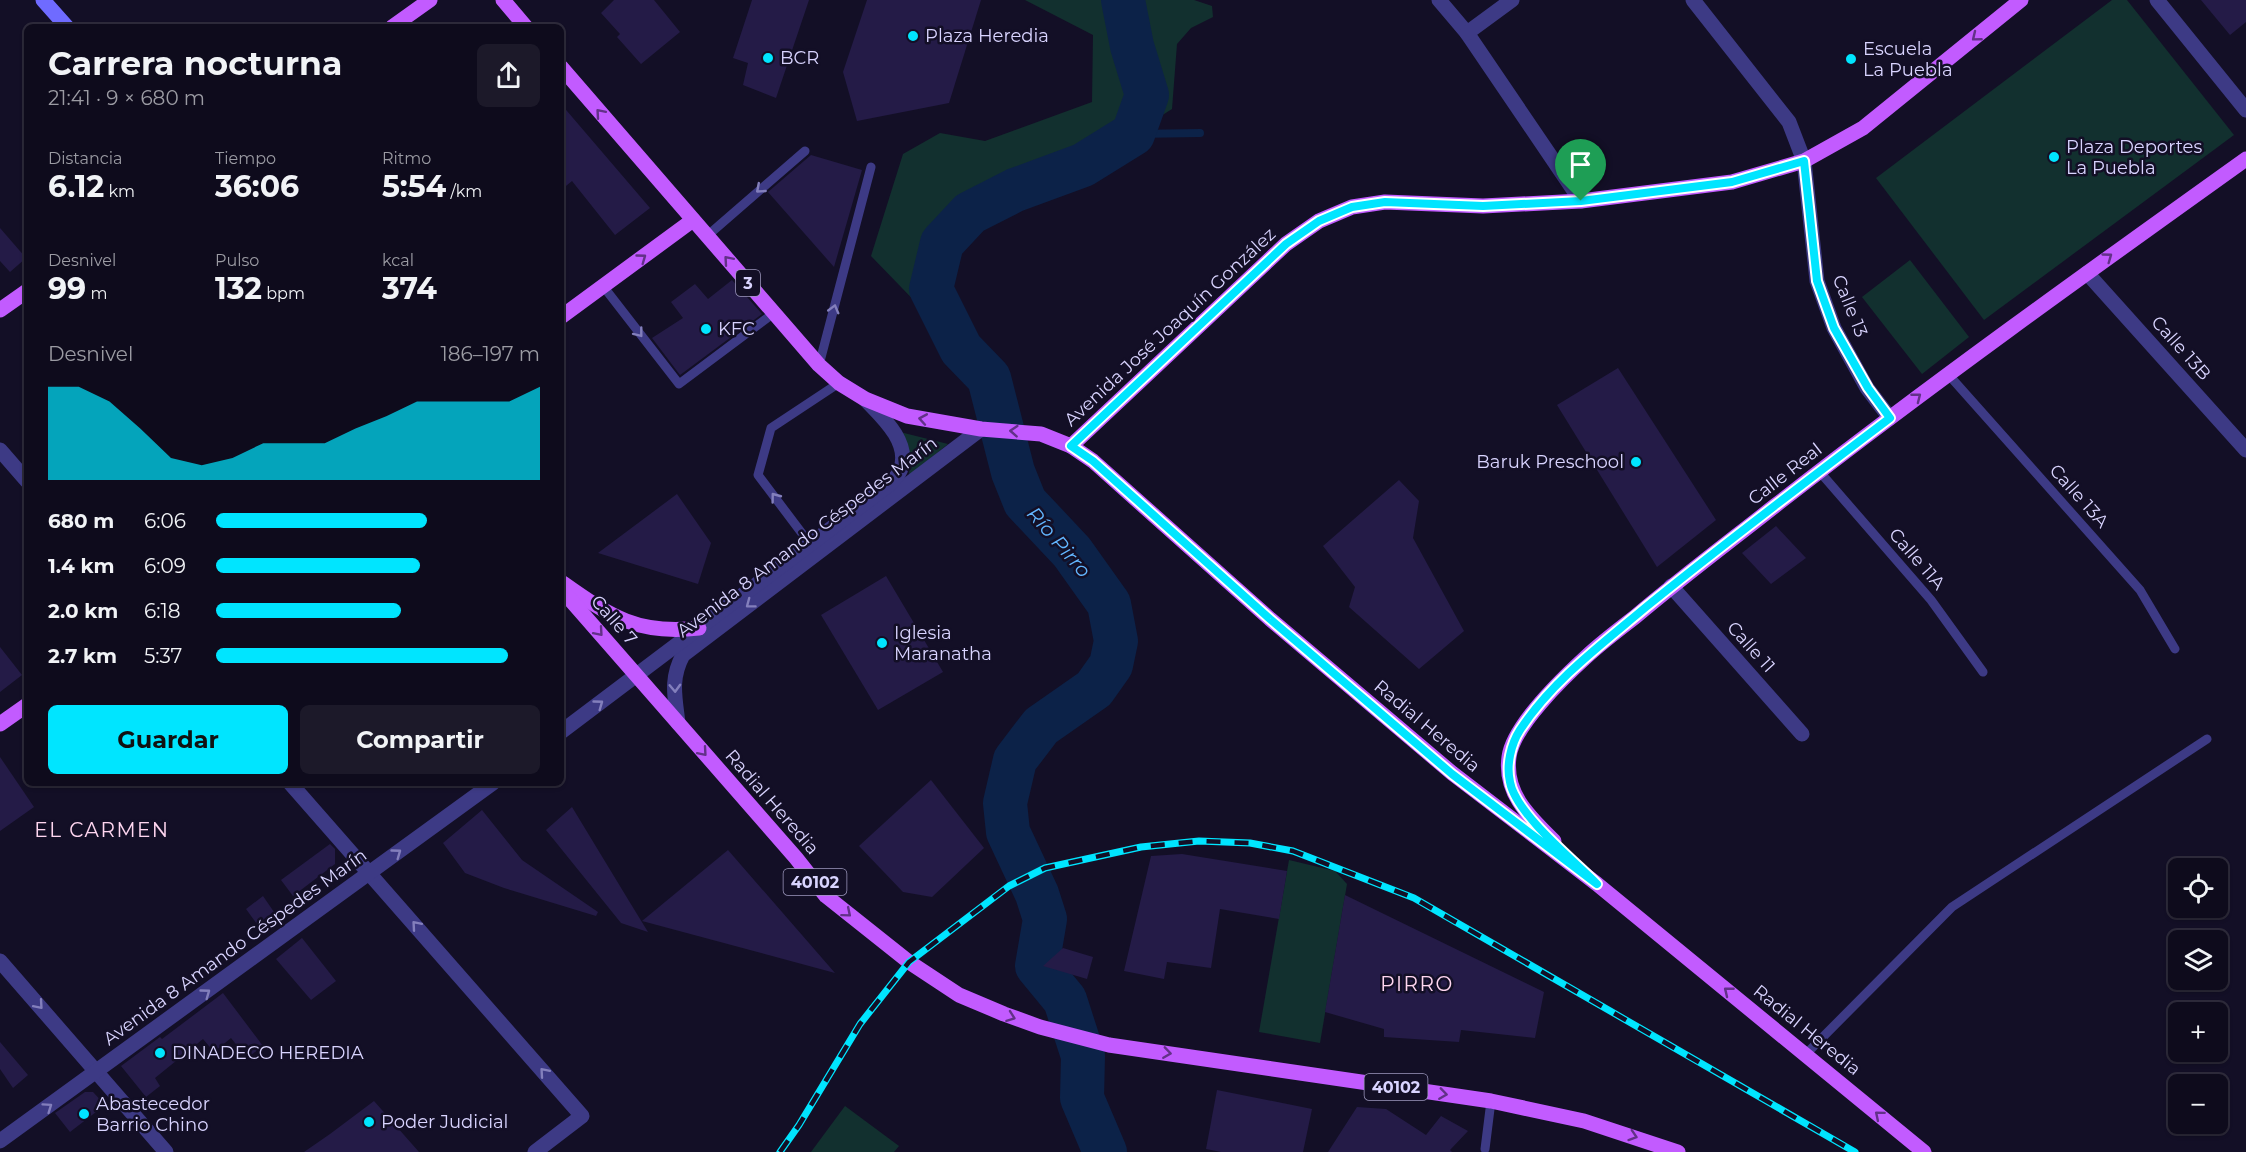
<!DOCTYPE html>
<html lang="es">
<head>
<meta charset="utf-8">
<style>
  body { margin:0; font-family:Montserrat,sans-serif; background:#1c1929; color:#f1f3f6; height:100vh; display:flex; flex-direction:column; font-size:22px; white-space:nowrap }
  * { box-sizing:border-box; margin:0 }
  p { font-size:20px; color:#9b9ba3 }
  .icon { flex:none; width:33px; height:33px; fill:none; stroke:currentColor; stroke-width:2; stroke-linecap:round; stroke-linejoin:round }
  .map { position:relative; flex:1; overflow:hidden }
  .side { position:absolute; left:24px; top:24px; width:540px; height:762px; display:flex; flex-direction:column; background:#0e0b1c; border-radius:9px; box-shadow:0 2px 4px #0004,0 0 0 2px #2e2b3b }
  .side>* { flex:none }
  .controls { position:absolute; left:2168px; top:858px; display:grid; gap:12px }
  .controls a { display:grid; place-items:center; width:60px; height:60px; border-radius:9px; background:#0e0b1c; box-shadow:0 2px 4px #0004,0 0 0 2px #2e2b3b; font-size:30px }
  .pin { position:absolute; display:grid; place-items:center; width:51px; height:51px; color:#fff; margin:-62px -26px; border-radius:50% 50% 50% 0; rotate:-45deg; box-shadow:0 0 6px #0007 }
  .pin .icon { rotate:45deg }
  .round { display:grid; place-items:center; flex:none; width:63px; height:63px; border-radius:9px; background:#1c1929 }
  .headline { display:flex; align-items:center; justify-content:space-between; height:102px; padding:0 24px }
  h1 { font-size:33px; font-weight:700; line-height:45px }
  .figures { display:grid; grid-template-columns:repeat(3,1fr); gap:9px; height:102px; padding:6px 24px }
  .figures div { display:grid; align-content:center }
  .figures b { font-size:30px; font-weight:700 }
  .figures small { font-size:16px; font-weight:400 }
  .figures p { font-size:16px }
  .chart { height:168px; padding:12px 24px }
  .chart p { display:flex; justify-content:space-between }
  .chart svg { width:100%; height:108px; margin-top:6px; fill:#00e5ff; opacity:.7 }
  .primary-button { display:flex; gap:12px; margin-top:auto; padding:12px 24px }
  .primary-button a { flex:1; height:69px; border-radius:9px; background:#00e5ff; color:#111; font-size:24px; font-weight:700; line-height:69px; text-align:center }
  .primary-button a+a { background:#1c1929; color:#f1f3f6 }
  ul { padding:0 24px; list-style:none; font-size:20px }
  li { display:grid; grid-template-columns:96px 72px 1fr; align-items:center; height:45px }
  li i { height:15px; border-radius:8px; background:#00e5ff }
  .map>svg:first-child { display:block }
  .green { fill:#12302f }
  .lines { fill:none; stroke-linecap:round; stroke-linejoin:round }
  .stream { stroke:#0c2248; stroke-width:8 }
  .river { stroke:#0c2248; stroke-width:44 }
  .building { fill:#241b47 }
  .service { stroke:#3d3a85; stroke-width:9 }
  .minor { stroke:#3d3a85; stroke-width:15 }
  .tertiary { stroke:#3d3a85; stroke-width:15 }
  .secondary { stroke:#6f6bff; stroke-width:15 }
  .primary { stroke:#c25bff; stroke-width:15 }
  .rail-casing { stroke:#00e5ff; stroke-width:7 }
  .rail { stroke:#130f26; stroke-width:4.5; stroke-dasharray:14; stroke-linecap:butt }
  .oneway { stroke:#623188 }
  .oneway2 { stroke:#837fbc }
  .route-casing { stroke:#fff; stroke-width:12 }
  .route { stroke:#00e5ff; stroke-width:8 }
  .poi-dot { fill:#00e5ff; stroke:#130f26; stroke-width:2 }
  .labels { text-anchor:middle; stroke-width:5; stroke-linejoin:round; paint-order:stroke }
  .shield { fill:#130f26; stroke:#9e99be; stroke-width:1.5 }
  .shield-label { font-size:16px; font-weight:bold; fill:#d9d4ff }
  .poi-label { font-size:18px; fill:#d9d4ff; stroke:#130f26; text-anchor:start }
  .street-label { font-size:18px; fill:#d9d4ff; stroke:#130f26 }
  .water-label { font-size:20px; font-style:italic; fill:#62b6ff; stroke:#130f26 }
  .neighbourhood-label { font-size:20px; letter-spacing:1.5px; fill:#ffd6f0; stroke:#130f26 }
</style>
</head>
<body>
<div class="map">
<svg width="2246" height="1152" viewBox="0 0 2246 1152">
  <rect width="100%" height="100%" fill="#130f26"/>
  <!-- green -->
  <g class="green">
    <path d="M1025,0H1194L1212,6L1213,17L1191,28L1177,44L1172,109L1083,165L1015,190L970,213L942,243L931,289L961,349L871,256L903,154L940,133L985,141L1092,102L1093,35Z"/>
    <path d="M2112,0H2127L2234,135L1984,320L1876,178Z"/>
    <path d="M1910,260L1969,337L1922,374L1862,297Z"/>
    <path d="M892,430L948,444L909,476L910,455Z"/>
    <path d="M1289,860L1335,871L1347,884L1320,1043L1259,1032Z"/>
    <path d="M845,1106L899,1146L894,1152H811Z"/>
  </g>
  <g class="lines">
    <!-- stream -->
    <path class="stream" d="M1133,134L1200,133"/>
    <!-- river -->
    <path class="river" d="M1105,1152L1082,1098L1083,1056L1065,1000L1037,966L1045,919L1037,894L1008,832L1005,803L1015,760L1041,726L1094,689L1111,665L1116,641L1109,604L1072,552L1025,502L1013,472L989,378L961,349L931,289L942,243L970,213L1015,190L1083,165L1133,134L1147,95L1132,46L1123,0"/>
  </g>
  <!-- building -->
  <g class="building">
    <path d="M614,0H654L680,32L641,64L617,37L620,34L601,13Z"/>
    <path d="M752,0H809L776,98L743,85L748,63L733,58Z"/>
    <path d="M867,0H981L949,103L857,121L843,72Z"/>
    <path d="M2201,0H2246V22L2230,35Z"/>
    <path d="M561,104L650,208L615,235L572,181L561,190Z"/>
    <path d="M811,155L862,170L834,267L768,192Z"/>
    <path d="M0,228L26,258L10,272L0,261Z"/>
    <path d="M732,280L762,314L680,375L652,338L683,318L671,302L695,284L708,299Z"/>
    <path d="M1618,368L1716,520L1657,567L1557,405Z"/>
    <path d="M1399,480L1419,501L1413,538L1464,631L1419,669L1349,607L1355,587L1323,546Z"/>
    <path d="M677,494L711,543L698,584L598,553Z"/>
    <path d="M1776,526L1806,558L1771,584L1742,553Z"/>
    <path d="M886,576L943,672L878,710L821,615Z"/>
    <path d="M0,647L22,675L0,692Z"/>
    <path d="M0,757L34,807L0,831Z"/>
    <path d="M931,780L984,848L932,897L903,892L859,846Z"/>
    <path d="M572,807L629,901L648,932L621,923L546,830Z"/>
    <path d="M482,810L522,860L598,912L596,916L504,888L465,873L443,843Z"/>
    <path d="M330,844L335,849V864L293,896L281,880Z"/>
    <path d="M728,850L835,973L642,921Z"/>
    <path d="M1182,854L1287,871L1279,919L1220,909L1211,968L1167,962L1164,979L1124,971L1151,856Z"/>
    <path d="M1345,895L1544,992L1535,1038L1461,1030L1459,1042L1384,1037V1029L1325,1012Z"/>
    <path d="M263,896L274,912L257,924L246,909Z"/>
    <path d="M302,938L336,981L311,1000L276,959Z"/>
    <path d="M1063,948L1093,957L1087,979L1043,966Z"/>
    <path d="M223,993L263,1046L247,1058L231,1038L214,1052L203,1039L155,1078L160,1086L146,1097L121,1066L160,1037L162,1039Z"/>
    <path d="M0,1042L28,1075L13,1088L0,1069Z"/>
    <path d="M1217,1090L1312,1109L1303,1152H1221L1206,1149Z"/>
    <path d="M85,1092H93L105,1105L70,1132L55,1113Z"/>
    <path d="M374,1101L419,1152H304L330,1134Z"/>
    <path d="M1357,1107L1386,1109L1426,1135L1441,1116L1468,1131L1450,1150L1452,1152H1328Z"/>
  </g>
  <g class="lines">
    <!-- service -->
    <g class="service">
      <path d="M707,236L805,151"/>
      <path d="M603,286L679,384L774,313"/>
      <path d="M819,365L871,167"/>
      <path d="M1947,373L2140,590L2175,649"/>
      <path d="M1819,471L1931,600L1983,672"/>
      <path d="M810,544L758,475L771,428L839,383"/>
      <path d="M1806,1054L1952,907L2207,739"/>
      <path d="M1485,1149L1491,1101"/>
    </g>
    <!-- minor -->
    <g class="minor">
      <path d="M1439,0L1467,33L1581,201"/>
      <path d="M1693,0L1789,122L1804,161L1817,281L1834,328L1867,388L1890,418"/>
      <path d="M1467,33L1512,0"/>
      <path d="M2087,273L2246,450"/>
      <path d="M0,450L27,481"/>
      <path d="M1671,586L1802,734"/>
      <path d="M290,783L582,1116L535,1152"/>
      <path d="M0,961L166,1152"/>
    </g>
    <!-- tertiary -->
    <g class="tertiary">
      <path d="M2157,0L2246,110"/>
      <path d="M678,723C675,697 670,679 683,655L981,429"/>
      <path d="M561,732L890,484C894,479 900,474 901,468C910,441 881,416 865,399"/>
      <path d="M0,1141L493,783"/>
    </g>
    <!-- secondary -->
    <path class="secondary" d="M43,0L67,27"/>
    <!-- primary -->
    <g class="primary">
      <path d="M503,0L526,27"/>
      <path d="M392,27L430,0"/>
      <path d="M561,67L819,365L839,383L865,399L907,416L981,429L1041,434L1071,446L1093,461L1270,619L1452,773L1597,884L1924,1152"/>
      <path d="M0,310L27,291"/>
      <path d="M561,317L693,220"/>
      <path d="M1071,446L1286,244L1319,221L1352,207L1385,202L1483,206L1581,201L1732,182L1804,161L1863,128L2021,0"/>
      <path d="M563,583C611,617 638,635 699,628"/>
      <path d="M561,589L796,858L826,896L909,962L959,995L1004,1014L1040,1027L1109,1045L1491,1101L1584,1121L1678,1152"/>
      <path d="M0,724L27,705"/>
      <path d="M1554,841C1530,817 1504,794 1509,757C1513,726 1563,678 1586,657C1601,643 1618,630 1635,617C1681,578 1729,542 1776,505C1930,385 2088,272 2246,159"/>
    </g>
    <!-- rail casing -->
    <g class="rail-casing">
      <path id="rail" d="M780,1152L799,1125L860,1024L909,962L1009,886L1045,868L1141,847L1199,841L1250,843L1293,851L1414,898L1855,1152"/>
    </g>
    <!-- rail -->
    <use href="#rail" class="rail"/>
  </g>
  <!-- one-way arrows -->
  <defs><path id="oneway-chevron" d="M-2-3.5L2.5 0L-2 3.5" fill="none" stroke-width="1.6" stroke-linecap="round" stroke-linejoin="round" transform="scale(1.5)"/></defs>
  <g class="oneway">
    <use href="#oneway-chevron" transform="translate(1976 37) rotate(141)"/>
    <use href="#oneway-chevron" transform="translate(600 113) rotate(-131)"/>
    <use href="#oneway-chevron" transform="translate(2108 257) rotate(-36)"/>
    <use href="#oneway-chevron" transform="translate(642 258) rotate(-36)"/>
    <use href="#oneway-chevron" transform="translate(728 260) rotate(-131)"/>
    <use href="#oneway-chevron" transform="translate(1917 397) rotate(-38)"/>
    <use href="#oneway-chevron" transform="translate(923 419) rotate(-170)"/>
    <use href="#oneway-chevron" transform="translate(1014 431) rotate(-176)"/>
    <use href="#oneway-chevron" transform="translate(599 632) rotate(49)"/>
    <use href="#oneway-chevron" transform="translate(703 752) rotate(49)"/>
    <use href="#oneway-chevron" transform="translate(847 913) rotate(40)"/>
    <use href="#oneway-chevron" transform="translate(1728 991) rotate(-141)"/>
    <use href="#oneway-chevron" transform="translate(1011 1017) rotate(20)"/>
    <use href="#oneway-chevron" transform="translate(1167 1053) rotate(8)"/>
    <use href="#oneway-chevron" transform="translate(1443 1094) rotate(8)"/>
    <use href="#oneway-chevron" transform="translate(1879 1115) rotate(-140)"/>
    <use href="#oneway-chevron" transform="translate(1633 1136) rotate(18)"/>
  </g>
  <g class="oneway2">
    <use href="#oneway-chevron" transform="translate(760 189) rotate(139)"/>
    <use href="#oneway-chevron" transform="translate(834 309) rotate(-75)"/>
    <use href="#oneway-chevron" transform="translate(639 333) rotate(52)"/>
    <use href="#oneway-chevron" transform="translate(775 497) rotate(-127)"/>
    <use href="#oneway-chevron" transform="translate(750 604) rotate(143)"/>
    <use href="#oneway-chevron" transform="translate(675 688) rotate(88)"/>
    <use href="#oneway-chevron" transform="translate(599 704) rotate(-36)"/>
    <use href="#oneway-chevron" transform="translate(397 853) rotate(-36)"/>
    <use href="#oneway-chevron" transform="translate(416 925) rotate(-131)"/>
    <use href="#oneway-chevron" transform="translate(206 993) rotate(-36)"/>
    <use href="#oneway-chevron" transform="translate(39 1005) rotate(49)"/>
    <use href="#oneway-chevron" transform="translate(544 1072) rotate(-131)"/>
    <use href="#oneway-chevron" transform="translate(48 1107) rotate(-35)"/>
  </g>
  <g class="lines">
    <!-- route casing -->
    <g class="route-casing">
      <path id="route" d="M1804,161L1817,281L1834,328L1868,388L1890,418C1808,480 1726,542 1646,607C1602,644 1552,681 1520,730C1511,744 1506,765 1510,782C1516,814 1573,860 1597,884L1452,774L1270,619L1093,461L1071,446L1286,244L1319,221L1352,207L1385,202L1483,206L1581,201L1732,182Z"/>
    </g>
    <!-- route -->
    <use href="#route" class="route"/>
  </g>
  <!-- markers -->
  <g class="poi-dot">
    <circle cx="913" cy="36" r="6"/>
    <circle cx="768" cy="58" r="6"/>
    <circle cx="1851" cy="59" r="6"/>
    <circle cx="2054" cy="157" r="6"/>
    <circle cx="706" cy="329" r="6"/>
    <circle cx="1636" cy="462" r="6"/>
    <circle cx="882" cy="643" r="6"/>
    <circle cx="160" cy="1053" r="6"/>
    <circle cx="84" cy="1114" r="6"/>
    <circle cx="369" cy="1122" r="6"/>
  </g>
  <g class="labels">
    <!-- shield labels -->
    <g class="shield">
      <rect x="736" y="270" width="24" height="26" rx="4.5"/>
      <rect x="783.5" y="869" width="63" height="26" rx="4.5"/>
      <rect x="1364.5" y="1074" width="63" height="26" rx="4.5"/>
    </g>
    <g class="shield-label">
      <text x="748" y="289">3</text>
      <text x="815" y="888">40102</text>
      <text x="1396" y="1093">40102</text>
    </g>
    <!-- poi labels -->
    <g class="poi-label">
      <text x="925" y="42">Plaza Heredia</text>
      <text x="1863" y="55">Escuela<tspan x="1863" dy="21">La Puebla</tspan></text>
      <text x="780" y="64">BCR</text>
      <text x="2066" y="153">Plaza Deportes<tspan x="2066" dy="21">La Puebla</tspan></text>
      <text x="718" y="335">KFC</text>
      <text x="1624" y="468" text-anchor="end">Baruk Preschool</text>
      <text x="894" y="639">Iglesia<tspan x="894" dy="21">Maranatha</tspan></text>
      <text x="172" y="1059">DINADECO HEREDIA</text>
      <text x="96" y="1110">Abastecedor<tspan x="96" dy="21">Barrio Chino</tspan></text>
      <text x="381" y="1128">Poder Judicial</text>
    </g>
    <!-- street labels -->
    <g class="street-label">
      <text transform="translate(1850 306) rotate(68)" y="6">Calle 13</text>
      <text transform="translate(1170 327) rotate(-43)" y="6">Avenida José Joaquín González</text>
      <text transform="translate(2181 348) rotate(48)" y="6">Calle 13B</text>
      <text transform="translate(1785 474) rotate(-38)" y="6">Calle Real</text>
      <text transform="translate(2079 496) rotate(48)" y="6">Calle 13A</text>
      <text transform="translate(807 537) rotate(-37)" y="6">Avenida 8 Amando Céspedes Marín</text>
      <text transform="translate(1917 559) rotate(49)" y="6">Calle 11A</text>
      <text transform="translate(614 620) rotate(49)" y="6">Calle 7</text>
      <text transform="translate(1751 647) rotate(48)" y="6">Calle 11</text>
      <text transform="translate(1427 726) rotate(40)" y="6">Radial Heredia</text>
      <text transform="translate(772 802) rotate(49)" y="6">Radial Heredia</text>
      <text transform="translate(235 947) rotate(-36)" y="6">Avenida 8 Amando Céspedes Marín</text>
      <text transform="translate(1807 1030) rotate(39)" y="6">Radial Heredia</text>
    </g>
    <!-- water labels -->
    <g class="water-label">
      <text transform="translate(1059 542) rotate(49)" y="7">Río Pirro</text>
    </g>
    <!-- neighbourhood labels -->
    <g class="neighbourhood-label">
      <text x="102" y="837">EL CARMEN</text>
      <text x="1417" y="991">PIRRO</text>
    </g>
  </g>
</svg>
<div class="controls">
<a><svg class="icon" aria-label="locate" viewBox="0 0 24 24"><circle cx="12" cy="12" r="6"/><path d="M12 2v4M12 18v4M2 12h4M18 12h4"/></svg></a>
<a><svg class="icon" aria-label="layers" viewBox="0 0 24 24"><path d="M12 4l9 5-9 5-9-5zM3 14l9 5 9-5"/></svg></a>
<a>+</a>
<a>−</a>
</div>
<div class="pin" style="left:1581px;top:201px;background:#1e9e55"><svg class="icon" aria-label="arrive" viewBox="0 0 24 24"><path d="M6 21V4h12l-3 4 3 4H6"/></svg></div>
<section class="side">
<div class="headline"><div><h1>Carrera nocturna</h1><p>21:41 · 9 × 680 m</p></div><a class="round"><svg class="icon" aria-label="share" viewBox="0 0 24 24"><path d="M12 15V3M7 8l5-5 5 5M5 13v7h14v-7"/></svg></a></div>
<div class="figures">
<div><p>Distancia</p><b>6.12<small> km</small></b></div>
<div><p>Tiempo</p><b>36:06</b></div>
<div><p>Ritmo</p><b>5:54<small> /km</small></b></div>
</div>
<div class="figures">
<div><p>Desnivel</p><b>99<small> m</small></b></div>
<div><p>Pulso</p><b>132<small> bpm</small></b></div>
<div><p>kcal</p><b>374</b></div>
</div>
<div class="chart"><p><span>Desnivel</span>186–197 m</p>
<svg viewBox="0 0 160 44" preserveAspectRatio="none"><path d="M0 44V6L10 6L20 12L30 23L40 35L50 38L60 35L70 29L80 29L90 29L100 23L110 18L120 12L130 12L140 12L150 12L160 6V44z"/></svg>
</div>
<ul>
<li><b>680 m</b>6:06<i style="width:65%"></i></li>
<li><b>1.4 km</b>6:09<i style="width:63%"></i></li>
<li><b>2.0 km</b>6:18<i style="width:57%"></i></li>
<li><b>2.7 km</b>5:37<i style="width:90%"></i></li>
</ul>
<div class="primary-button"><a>Guardar</a><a>Compartir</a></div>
</section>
</div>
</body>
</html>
